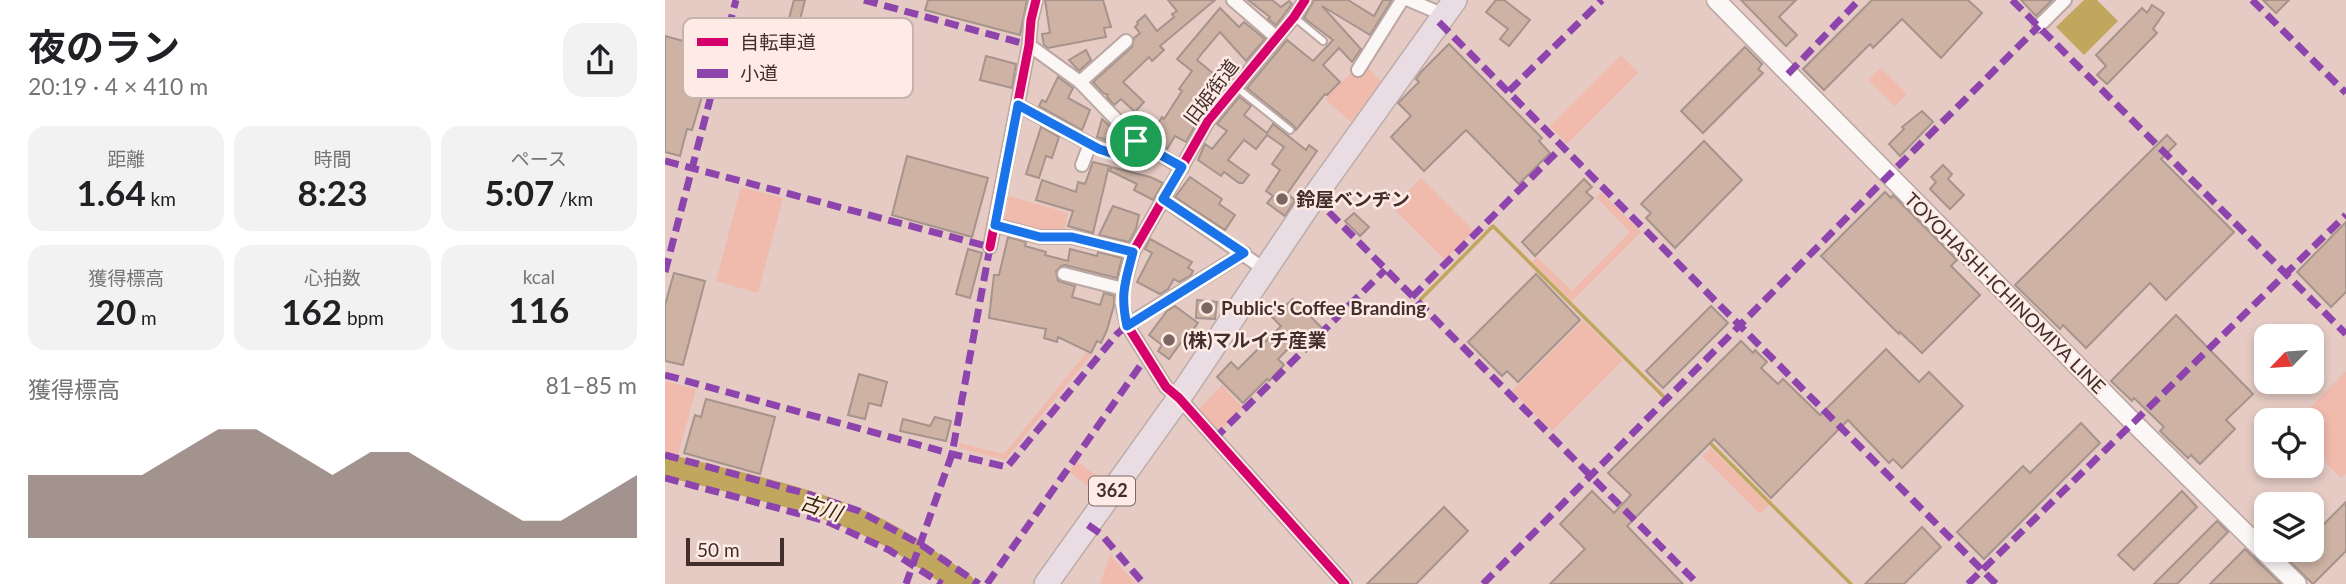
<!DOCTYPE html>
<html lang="ja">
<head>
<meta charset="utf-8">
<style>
  body { margin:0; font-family:Lato,"Noto Sans JP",sans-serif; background:#f2f2f2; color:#202124; height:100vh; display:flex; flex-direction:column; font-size:26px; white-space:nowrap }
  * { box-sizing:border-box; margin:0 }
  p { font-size:23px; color:#757577 }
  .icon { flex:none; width:38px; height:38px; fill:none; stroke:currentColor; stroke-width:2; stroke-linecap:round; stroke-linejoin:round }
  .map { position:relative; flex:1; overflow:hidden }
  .drawer { display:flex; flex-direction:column; background:#fff; width:665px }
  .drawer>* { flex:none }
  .needle { width:46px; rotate:245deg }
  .tools { position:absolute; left:1589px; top:324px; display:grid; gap:14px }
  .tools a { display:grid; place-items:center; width:70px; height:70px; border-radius:14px; background:#fff; box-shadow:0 4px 10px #0003; font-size:35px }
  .scale { position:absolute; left:21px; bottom:18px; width:98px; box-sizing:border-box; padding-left:7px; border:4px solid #422f2b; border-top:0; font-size:19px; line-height:24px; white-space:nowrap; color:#422f2b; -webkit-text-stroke:5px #ffebe6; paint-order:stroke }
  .pin { position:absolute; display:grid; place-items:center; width:60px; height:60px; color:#fff; margin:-30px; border:4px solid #fff; border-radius:50%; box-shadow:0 2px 7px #0007 }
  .round { display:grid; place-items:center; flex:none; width:74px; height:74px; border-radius:21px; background:#f2f2f2 }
  .summary { display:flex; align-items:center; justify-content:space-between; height:119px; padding:0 28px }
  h1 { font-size:38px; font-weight:700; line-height:52px }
  .figures { display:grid; grid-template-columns:repeat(3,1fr); gap:10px; height:119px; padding:7px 28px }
  .figures div { display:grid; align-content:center; border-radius:18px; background:#f2f2f2; text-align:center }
  .figures b { font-size:35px; font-weight:700 }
  .figures small { font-size:19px; font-weight:400 }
  .figures p { font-size:19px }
  .chart { height:196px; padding:14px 28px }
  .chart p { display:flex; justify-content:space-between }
  .chart svg { width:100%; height:126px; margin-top:7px; fill:#7b6661; opacity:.7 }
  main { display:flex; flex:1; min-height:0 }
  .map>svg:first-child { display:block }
  .green { fill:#f0baad }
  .water { fill:#c1a75d }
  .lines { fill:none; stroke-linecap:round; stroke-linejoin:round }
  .stream { stroke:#c1a75d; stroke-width:3.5 }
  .river { stroke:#c1a75d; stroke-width:23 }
  .building { fill:#ceb3a5; stroke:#a6938c; stroke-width:2 }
  .lane-casing { stroke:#bba7a2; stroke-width:10 }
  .street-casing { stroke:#bba7a2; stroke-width:16 }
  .secondary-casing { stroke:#bba7a2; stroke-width:21 }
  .highway-casing { stroke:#baada9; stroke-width:26 }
  .lane { stroke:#fbf7f6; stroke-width:6 }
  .street { stroke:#fbf7f6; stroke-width:12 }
  .secondary { stroke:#fbf7f6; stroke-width:18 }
  .highway { stroke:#eadce3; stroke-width:23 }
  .quiet { stroke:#8e44ad; stroke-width:7; stroke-dasharray:14 7; stroke-linecap:butt }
  .cycleway-casing { stroke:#ffebe6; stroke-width:13 }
  .cycleway { stroke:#d6006c; stroke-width:9 }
  .route-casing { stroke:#fff; stroke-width:14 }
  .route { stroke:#1a73e8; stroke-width:9 }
  .poi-dot { fill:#7b6661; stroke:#ffebe6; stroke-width:2.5 }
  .labels { text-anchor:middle; stroke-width:5; stroke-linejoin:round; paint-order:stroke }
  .shield { fill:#ffebe6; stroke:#7b6763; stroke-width:2 }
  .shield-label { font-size:18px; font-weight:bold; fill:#422f2b }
  .street-label { font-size:19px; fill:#422f2b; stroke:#ffebe6 }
  .poi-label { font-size:19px; font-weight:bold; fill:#422f2b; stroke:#ffebe6; text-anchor:start }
  .water-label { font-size:21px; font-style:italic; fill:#342900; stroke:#ffebe6 }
  .key { fill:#ffebe6; stroke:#c6b3ae; stroke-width:2 }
  .key-label { font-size:19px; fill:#422f2b }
</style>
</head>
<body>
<main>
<section class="drawer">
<div class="summary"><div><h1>夜のラン</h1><p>20:19 · 4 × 410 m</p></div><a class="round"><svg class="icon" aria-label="share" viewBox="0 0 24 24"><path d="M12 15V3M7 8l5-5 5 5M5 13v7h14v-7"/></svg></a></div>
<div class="figures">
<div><p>距離</p><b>1.64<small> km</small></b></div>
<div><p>時間</p><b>8:23</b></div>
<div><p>ペース</p><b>5:07<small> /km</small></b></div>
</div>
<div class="figures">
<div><p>獲得標高</p><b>20<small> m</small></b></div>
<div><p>心拍数</p><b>162<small> bpm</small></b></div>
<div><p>kcal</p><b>116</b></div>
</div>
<div class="chart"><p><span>獲得標高</span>81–85 m</p>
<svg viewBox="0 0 160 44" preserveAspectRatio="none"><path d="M0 44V22L10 22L20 22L30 22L40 14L50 6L60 6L70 14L80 22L90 14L100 14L110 22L120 30L130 38L140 38L150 30L160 22V44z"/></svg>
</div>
</section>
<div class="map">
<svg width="1681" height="584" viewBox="0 0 1681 584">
  <rect width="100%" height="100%" fill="#e5cbc4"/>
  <!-- green -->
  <g class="green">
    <path d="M707,52L704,69L716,81L686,122L660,99Z"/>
    <path d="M956,55L973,73L902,144L885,126Z"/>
    <path d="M1216,68L1242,94L1230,106L1203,80Z"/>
    <path d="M756,178L809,231L780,260L727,207Z"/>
    <path d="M76,187L118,198L93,293L51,281Z"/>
    <path d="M936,192L976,232L907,301L867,262L872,257L907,291L965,232L931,197Z"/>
    <path d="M344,196L403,213L399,233H375L339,223Z"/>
    <path d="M918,320L958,360L887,431L847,391Z"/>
    <path d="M422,352L427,354L340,460L294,448L295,443L339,454Z"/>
    <path d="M1681,371V474L1676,478L1647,449V420H1633Z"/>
    <path d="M0,381L31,389L13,456L0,452Z"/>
    <path d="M557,385L578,408L553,433L533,410Z"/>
    <path d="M1046,448L1104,505L1095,514L1037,456Z"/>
    <path d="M411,461L438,480L430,491L404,472Z"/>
    <path d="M445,555L471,584H435Z"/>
  </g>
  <!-- water -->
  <path class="water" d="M1419,0H1432L1453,21L1419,55L1391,27Z"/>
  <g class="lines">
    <!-- stream -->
    <g class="stream">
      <path d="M756,299L828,226L999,397"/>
      <path d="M1044,442L1186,584"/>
    </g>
    <!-- river -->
    <path class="river" d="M0,465C66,482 135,495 197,522C233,537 266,563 298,584"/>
  </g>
  <!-- building -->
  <g class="building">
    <path d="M129,0H140L119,83L107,80Z"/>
    <path d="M263,0H362L355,35L260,10Z"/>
    <path d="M380,0H438L446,27L439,28L441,37L383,48L379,45L377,34L385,33Z"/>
    <path d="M503,0H550L495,46L499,50L487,61L484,57L458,82L479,102L470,112L456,99L449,105L442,97L443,95L438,93L428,82L467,47L469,38L475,33L470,27L473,24L472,22L480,15L492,31L509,17L507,14L512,11Z"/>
    <path d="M583,0H607L616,7L624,1L627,4L611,25L603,19L605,17Z"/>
    <path d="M649,0H683L709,16L718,0H727L705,35L657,6L696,49L687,62L674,48L658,65L675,82L662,95L660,94L631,130L629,126L582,88L622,40L648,61L668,40L639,18Z"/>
    <path d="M831,0H839L865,20L844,46L835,39L843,29L821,12Z"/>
    <path d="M1076,0H1131L1114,17L1132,35L1121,46Z"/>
    <path d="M1207,0H1303L1317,13L1276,58L1237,19L1208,48L1205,44L1159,90L1138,69Z"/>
    <path d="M1356,0H1387L1371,16Z"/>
    <path d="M1598,0H1624L1611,13Z"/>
    <path d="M1487,5L1499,13L1488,29L1492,33L1442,84L1432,75L1441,66L1431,55L1477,8L1482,13Z"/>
    <path d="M555,8L574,27L579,22L600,39L581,61L555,32L538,52L532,60L562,85L551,98L546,95L532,115L535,117L521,142L510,136L502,149L484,138L497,117L499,119L517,91L514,89L527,71L512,59Z"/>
    <path d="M0,36L51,50L27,130L22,129L15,156L0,152Z"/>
    <path d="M784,44L877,138L874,141L885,153L854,184L801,130L759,171L726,137L746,116L733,103L754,82L751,79L756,72Z"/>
    <path d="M1080,47L1097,64L1093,69L1098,73L1038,133L1016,111Z"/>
    <path d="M421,50L426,60L414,71L404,60Z"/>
    <path d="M321,56L351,64L347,88L315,80Z"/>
    <path d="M393,77L408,88L403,98L425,110L417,130L374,106L377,100L381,102Z"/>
    <path d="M574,97L586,106L579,115L602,133L608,124L641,150L644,145L652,151L622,194L630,200L620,216L602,203L608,196L601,191L615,170L607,164L619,147L602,135L591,149L579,140L563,160L584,175L578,183H574L559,172L556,176L533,160L540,144L547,149L562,131L552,124Z"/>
    <path d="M1257,111L1268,122L1235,156L1224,144L1239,129L1237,127Z"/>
    <path d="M437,119L447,128L441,140L432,137Z"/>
    <path d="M376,127L394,137L387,158L381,156L374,178L361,174Z"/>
    <path d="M1502,135L1511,144L1496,159L1569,232L1501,300L1485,283L1421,348L1398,325L1395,329L1350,285Z"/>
    <path d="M1039,141L1077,180L1010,248L981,218L986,213L976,204Z"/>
    <path d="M242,156L323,178L307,237L227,215Z"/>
    <path d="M428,162L444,166L428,233L403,226L408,211L371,200L377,180L411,192L413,182L420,184Z"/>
    <path d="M1278,165L1287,174L1283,179L1299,195L1285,209L1265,189L1271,182L1266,177Z"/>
    <path d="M446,167L485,177L498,183L488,200L469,190L472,184L445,171Z"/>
    <path d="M525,177L557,199L554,204L570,215L560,230L510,197Z"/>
    <path d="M919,179L927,187L921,192L928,198L870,256L857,242Z"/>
    <path d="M1220,192L1226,198L1228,195L1292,260L1286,266L1315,295L1257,353L1235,332L1234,334L1156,256Z"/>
    <path d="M448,206L474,215L471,229L464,242L434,235Z"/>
    <path d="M689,213L704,227L695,236L680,221Z"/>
    <path d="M1681,222V292L1666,307L1632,272Z"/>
    <path d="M343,237L361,242L360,246L381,252L380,255L403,261L405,249L432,256L433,252L457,258L452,278L400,265L396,266L391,271L393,281L410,286L407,297L435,305L439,293L449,296V305L442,330L436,343L432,341L426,353L393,337L392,342L379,338L381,329L324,318L329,275H334Z"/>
    <path d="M485,239L527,262L523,268L528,271L526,275L514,282L509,279L503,289L495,294L472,282L487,253L480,249Z"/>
    <path d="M303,249L317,253L305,298L291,294Z"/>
    <path d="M9,273L40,281L18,365L0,361V305Z"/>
    <path d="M871,274L915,320L853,382L842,371L837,376L803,342Z"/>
    <path d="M628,299L657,328L637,347L631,341L613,359L619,365L604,381L602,379L578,403L552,377L566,362L573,369L616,326L601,311L610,302L617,309Z"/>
    <path d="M532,300L552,302L550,319L531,318Z"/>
    <path d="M510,306L533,323L527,331L525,330L504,359L493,351L497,345L484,335L502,311Z"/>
    <path d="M1046,306L1063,323L998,388L981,371Z"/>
    <path d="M1511,315L1588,394L1561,420L1570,429L1535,464L1526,455L1523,458L1495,431L1499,427L1469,398L1467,401L1446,381Z"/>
    <path d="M1076,341L1088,353L1090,350L1102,362L1096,368L1113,384L1118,379L1155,415L1221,349L1254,382L1264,372L1298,406L1237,468L1228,459L1224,463L1183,420L1106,498L1049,439L962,526L1018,584H885L920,549L895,524L927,491L949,513L966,495L943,473Z"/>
    <path d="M194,374L222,382L216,406L204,403L200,419L183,415Z"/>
    <path d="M41,399L110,417L95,474L19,453L30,415L36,417Z"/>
    <path d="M270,417L286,421L281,441L235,431L238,419L265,426Z"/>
    <path d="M1416,423L1435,443L1319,559L1292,532L1358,466L1365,473Z"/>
    <path d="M1517,491L1532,507L1469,570L1453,555Z"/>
    <path d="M1681,502V551L1648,584L1623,560L1633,550H1647V536Z"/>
    <path d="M779,507L803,531L751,584H702Z"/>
    <path d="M1552,521L1563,532L1512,584H1489Z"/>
    <path d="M1257,527L1276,547L1239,584H1200Z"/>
    <path d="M1580,549L1616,584H1545Z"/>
  </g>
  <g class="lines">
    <!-- lane casing -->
    <g class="lane-casing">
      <g id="lane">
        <path d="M629,17L658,41"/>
        <path d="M571,87L625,130"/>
      </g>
    </g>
    <!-- street casing -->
    <g class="street-casing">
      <g id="street">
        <path d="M568,0L611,37"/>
        <path d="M640,0L629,17L543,121L468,252L458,289L457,302L462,325L501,387L514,398L680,584"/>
        <path d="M744,0L779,15"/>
        <path d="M1374,26L1400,0"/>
        <path d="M364,45L415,82L471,140L517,168"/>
        <path d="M693,70L737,0"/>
        <path d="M415,82L461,41"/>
        <path d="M353,105L425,144"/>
        <path d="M417,165L425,144L461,157L471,140"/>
        <path d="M498,199L599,269"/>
        <path d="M330,225L375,237H407L468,252"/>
        <path d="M325,247L364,45L366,20L371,0"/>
        <path d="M399,274L458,289"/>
        <path d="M462,325L579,253"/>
      </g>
    </g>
    <!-- secondary casing -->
    <g class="secondary-casing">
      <path id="secondary" d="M1051,0L1468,422L1632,584"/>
    </g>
    <!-- highway casing -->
    <g class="highway-casing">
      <path id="highway" d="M381,584L514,398L649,197L790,0"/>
    </g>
    <!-- lane -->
    <use href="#lane" class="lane"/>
    <!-- street -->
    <use href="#street" class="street"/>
    <!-- secondary -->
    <use href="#secondary" class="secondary"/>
    <!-- highway -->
    <use href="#highway" class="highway"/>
    <!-- quiet -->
    <g class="quiet">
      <path d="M199,0L364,45"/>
      <path d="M1347,0L1681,334"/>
      <path d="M1587,0L1681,93"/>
      <path d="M774,22L1331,584"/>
      <path d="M1123,74L1194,0"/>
      <path d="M844,91L937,0"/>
      <path d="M0,161L325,247L287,454L241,584"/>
      <path d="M649,197L1033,584"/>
      <path d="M0,272L71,0"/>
      <path d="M747,297L898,146"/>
      <path d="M0,375L287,454L342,467L452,334L462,325"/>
      <path d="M549,439L720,270"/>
      <path d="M0,455L146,495L194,511L255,544L314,584"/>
      <path d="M0,478L161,521L224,550L277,584"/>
      <path d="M423,525L436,534L479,584"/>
      <path d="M322,584L482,356"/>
      <path d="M818,584L1224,175L1374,26"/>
      <path d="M1303,584L1681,215"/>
    </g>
    <!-- cycleway casing -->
    <g class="cycleway-casing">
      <g id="cycleway">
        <path d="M640,0L629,17L543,121L468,252L458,289L457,302L462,325L501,387L514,398L680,584"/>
        <path d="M325,247L364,45L366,20L371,0"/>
      </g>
    </g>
    <!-- cycleway -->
    <use href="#cycleway" class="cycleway"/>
  </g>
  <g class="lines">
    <!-- route casing -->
    <g class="route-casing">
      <path id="route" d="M353,105L434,149L461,158L471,141L517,167L498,199L579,253L462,326C455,294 460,283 468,252L407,237H375L330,225Z"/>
    </g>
    <!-- route -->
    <use href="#route" class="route"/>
  </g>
  <!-- markers -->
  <g class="poi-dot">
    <circle cx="617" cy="199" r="7"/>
    <circle cx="542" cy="308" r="7"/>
    <circle cx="504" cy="340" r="7"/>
  </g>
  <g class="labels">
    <!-- shield labels -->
    <rect class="shield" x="424" y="476.5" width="46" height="29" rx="5"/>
    <g class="shield-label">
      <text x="447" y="497">362</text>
    </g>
    <!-- street labels -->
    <g class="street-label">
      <text transform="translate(546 92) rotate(-53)" y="7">旧姫街道</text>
      <text transform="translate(1340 293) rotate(45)" y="7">TOYOHASHI-ICHINOMIYA LINE</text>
    </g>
    <!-- poi labels -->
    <g class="poi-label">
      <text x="631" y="206">鈴屋ベンヂン</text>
      <text x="556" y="315">Public's Coffee Branding</text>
      <text x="518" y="347">(株)マルイチ産業</text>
    </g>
    <!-- water labels -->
    <g class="water-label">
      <text transform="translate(156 508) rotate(18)" y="7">古川</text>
    </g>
  </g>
  <!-- legend -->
  <rect x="18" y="18" width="230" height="80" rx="10" class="key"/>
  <rect x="32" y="38" width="31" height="8" fill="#d6006c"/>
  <rect x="32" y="69" width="31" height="9" fill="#8e44ad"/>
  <g class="key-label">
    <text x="75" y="49">自転車道</text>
    <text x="75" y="80">小道</text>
  </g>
</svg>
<div class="tools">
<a><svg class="needle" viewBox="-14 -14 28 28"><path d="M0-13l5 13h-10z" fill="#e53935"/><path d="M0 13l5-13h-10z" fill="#757577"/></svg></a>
<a><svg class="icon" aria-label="locate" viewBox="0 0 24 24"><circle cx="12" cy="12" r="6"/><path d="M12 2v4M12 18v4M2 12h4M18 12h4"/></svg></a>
<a><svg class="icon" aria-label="layers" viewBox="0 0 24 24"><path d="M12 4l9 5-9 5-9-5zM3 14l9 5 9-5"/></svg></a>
</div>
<div class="scale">50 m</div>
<div class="pin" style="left:471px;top:141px;background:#1e9e55"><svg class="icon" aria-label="arrive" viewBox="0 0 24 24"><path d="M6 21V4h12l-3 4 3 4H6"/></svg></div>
</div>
</main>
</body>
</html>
